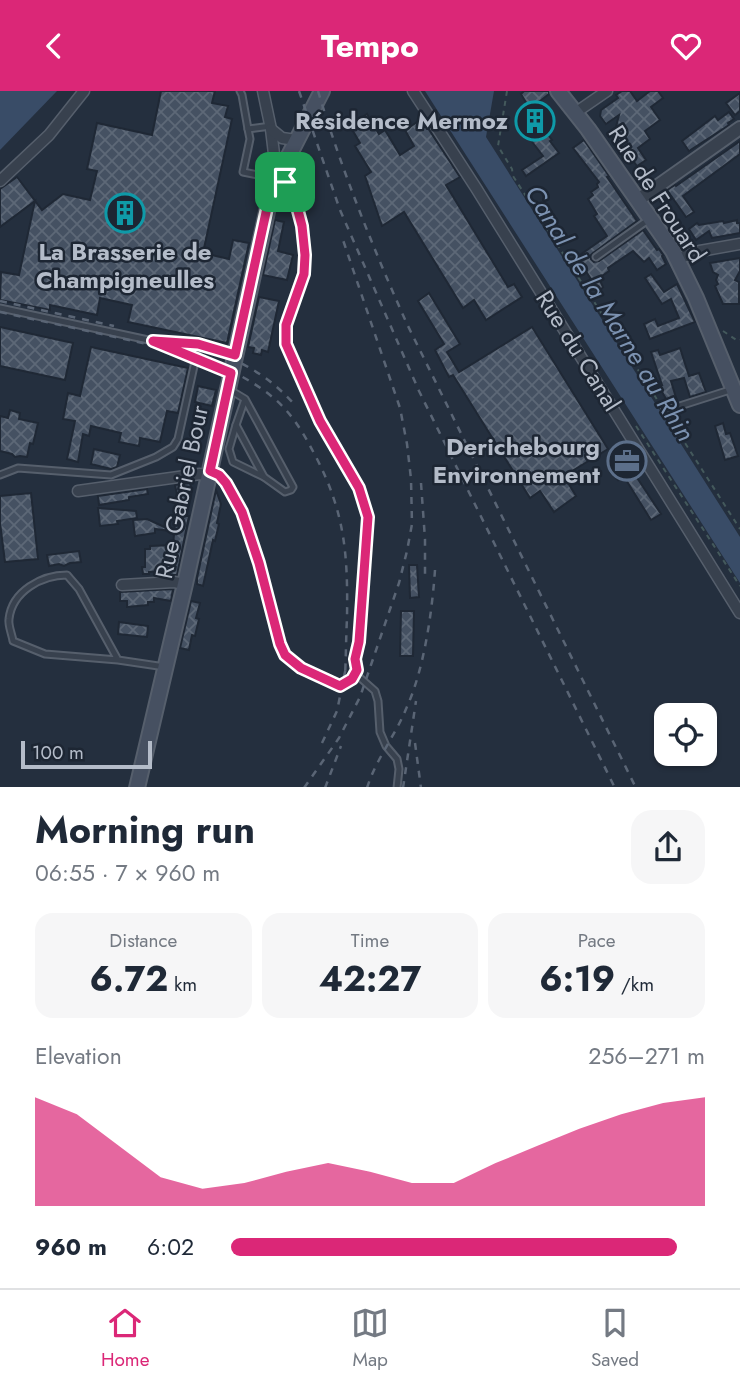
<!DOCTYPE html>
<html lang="en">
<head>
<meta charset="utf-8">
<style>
  body { margin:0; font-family:Jost,sans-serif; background:#f6f6f7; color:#1f2937; height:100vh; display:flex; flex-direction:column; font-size:26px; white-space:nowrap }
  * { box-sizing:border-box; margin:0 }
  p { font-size:23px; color:#747a83 }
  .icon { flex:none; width:38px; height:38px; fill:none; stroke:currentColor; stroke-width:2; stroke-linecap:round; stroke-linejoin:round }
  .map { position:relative; height:696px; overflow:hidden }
  .drawer { display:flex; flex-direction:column; background:#fff; flex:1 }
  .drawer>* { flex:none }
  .fabs { position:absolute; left:654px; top:612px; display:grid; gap:14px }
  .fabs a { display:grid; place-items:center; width:63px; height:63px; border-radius:14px; background:#fff; box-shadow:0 2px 5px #0004; font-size:35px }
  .scale { position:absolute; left:21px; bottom:18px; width:131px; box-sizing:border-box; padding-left:7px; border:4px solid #b4bcc9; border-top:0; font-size:19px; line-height:24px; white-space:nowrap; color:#b4bcc9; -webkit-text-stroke:5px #1d2633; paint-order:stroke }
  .pin { position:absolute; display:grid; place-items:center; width:60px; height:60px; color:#fff; margin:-30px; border-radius:14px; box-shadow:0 4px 10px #0006 }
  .round { display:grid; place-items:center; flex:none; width:74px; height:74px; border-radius:21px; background:#f6f6f7 }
  .overview { display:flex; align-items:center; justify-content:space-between; height:119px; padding:0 35px }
  h1 { font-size:38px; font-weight:700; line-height:52px }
  .metrics { display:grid; grid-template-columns:repeat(3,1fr); gap:10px; height:119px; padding:7px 35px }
  .metrics div { display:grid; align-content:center; border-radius:18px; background:#f6f6f7; text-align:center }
  .metrics b { font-size:35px; font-weight:700 }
  .metrics small { font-size:19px; font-weight:400 }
  .metrics p { font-size:19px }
  .chart { height:196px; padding:14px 35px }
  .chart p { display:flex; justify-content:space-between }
  .chart svg { width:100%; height:126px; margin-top:7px; fill:#db2777; opacity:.7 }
  ul { padding:0 35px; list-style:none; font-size:23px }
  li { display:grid; grid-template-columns:112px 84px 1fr; align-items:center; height:52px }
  li i { height:18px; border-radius:9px; background:#db2777 }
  header { display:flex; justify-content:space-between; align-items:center; height:91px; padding:0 35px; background:#db2777; color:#fff; font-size:32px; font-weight:700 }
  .menu { display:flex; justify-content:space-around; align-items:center; height:98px; border-top:2px solid #e0e1e3; background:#fff; font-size:19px; color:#747a83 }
  .menu a { display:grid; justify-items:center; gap:4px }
  .menu .active { color:#db2777 }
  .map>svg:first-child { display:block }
  .water { fill:#394c67 }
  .building { fill:url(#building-cross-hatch); stroke:#1f2835; stroke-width:2 }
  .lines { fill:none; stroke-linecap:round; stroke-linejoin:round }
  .service-casing { stroke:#565f6c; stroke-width:9 }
  .minor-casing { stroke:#565f6c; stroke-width:13 }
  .tertiary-casing { stroke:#565f6c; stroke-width:16 }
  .secondary-casing { stroke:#565f6c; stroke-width:18 }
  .path { stroke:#44595c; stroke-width:2; stroke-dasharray:5 5; stroke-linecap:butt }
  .service { stroke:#38414e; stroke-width:5 }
  .minor { stroke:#38414e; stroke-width:10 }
  .tertiary { stroke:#38414e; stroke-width:12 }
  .secondary { stroke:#465061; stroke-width:14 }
  .rail { stroke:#5a6575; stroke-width:2.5; stroke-dasharray:7 7; stroke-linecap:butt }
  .route-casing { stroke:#fff; stroke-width:14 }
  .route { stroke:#db2777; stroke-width:9 }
  .labels { text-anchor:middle; stroke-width:5; stroke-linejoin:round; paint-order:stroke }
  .poi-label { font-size:24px; font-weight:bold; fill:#b4bcc9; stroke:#1d2633; text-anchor:end }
  .street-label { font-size:24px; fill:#b4bcc9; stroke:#1d2633 }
  .water-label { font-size:26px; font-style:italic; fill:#7c92b1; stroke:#1d2633 }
</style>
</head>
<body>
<header><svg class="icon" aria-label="back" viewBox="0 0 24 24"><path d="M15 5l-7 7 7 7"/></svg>Tempo<svg class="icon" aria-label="heart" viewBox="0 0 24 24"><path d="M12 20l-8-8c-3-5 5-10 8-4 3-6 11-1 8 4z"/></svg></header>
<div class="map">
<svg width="740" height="697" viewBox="0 0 740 697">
  <defs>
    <pattern id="building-cross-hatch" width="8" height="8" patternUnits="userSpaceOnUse" patternTransform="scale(1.75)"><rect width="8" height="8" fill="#455162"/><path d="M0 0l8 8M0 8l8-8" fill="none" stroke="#5d6877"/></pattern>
  </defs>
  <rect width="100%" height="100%" fill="#242f3e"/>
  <!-- water -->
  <g class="water">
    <path d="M0,0H57L0,59Z"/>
    <path d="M425,0H494L486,46L740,446V492Z"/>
  </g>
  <!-- building -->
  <g class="building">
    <path d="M161,0H215L212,12L228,15L225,26L232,28L203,162L229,168L233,149L249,152L227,252L128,231L132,214L100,207L97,224L50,214V219L0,209L1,181L19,184L35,110L0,136V98L17,86L42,119L63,103L90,109L97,80L87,78L97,32L152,44Z"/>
    <path d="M524,0H549V3L535,14L546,29L540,33L552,49L550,50L559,62L526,85L522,79L543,65L526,43L532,38L520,22L528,15L521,3Z"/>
    <path d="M622,0H630L637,10L650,0H658L663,7L651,16L660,29L645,40L650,48L638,57L646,69L637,75L614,44L619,24L606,33L600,25L601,19L618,7L616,4Z"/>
    <path d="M740,2V20L735,24L726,12Z"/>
    <path d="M729,21L734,28L728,32L729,34L689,60L682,50L715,25L718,29Z"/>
    <path d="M367,23L379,43L385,39L400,64L414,55L405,39L422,28L460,86L446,94L508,196L514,193L522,206L486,229L474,209L463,217L404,121L382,135L365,85L371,81L355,55L360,52L350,35Z"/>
    <path d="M584,49L609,85L607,86L637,130L593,162L591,164V168L594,171L599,170L643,139L657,159L659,158L663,164L662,165L666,173L657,179L649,167L644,171L633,160L608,177L609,180L599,187L603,196L599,201L577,166L607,145L594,125L597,123L588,108L593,104L591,101L598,96L597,93L599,91L573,57Z"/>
    <path d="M740,50V63L683,105L694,121L686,126L667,99L675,94L676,95Z"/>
    <path d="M275,129L284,131L278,160L293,164L287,189L263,184Z"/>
    <path d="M737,129V132H740V142L712,147L709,140L696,149L689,138L697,132L699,134L723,130L724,132Z"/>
    <path d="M740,167V180L735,189L739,191V213H723L715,195L718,193L716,189L718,184L713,181L710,172Z"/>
    <path d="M651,183L664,201L677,193L695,231L650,248L644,233L655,228L658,235L679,227L671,208L662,213L645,187Z"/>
    <path d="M429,202L460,253L447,261L459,281L532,236L608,358L564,385L576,405L554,421L540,400L530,407L453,284L449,286L435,259L444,253L418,210Z"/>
    <path d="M259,206L279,210L268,261L262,259L261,264L253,262L254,257L248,256Z"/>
    <path d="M0,236L73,252L65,289L0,275Z"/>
    <path d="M91,256L188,277L178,322L167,320L160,351L140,347L139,355L119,351L121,342L91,335L89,345L83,343L78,371L67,368L75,330L63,328L68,302L80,305Z"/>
    <path d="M680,257L689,285L699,282L706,301L690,306L684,287L671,290L677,310L669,313L658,294H662L651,261L658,259L660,264Z"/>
    <path d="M198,295L216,299L212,315L195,311Z"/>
    <path d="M10,319L20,322L19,328L38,332L33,353L30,352L27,366L20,365L15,366L12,363L0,360V325L8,327Z"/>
    <path d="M723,332L726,343L730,342L738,365L725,369L715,335Z"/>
    <path d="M94,358L120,364L117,376L111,378L91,373Z"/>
    <path d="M626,370L661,423L651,429L623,384L618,389L610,381L615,376Z"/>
    <path d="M190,392L192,400L186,425H189L177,484H163V480L149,481V483H143L142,476H145V458H150V455L173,454L177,412H174L177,403L175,394Z"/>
    <path d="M147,398L148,403L129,406V409L99,414L98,405Z"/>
    <path d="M216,399L221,413L217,432L219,433L215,450L213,449L203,495L197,493V487Z"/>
    <path d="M31,402L38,468L5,471L0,432V405Z"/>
    <path d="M98,417L136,420L137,427L117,430L118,433L100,435Z"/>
    <path d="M147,428L171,439V440L155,438V442L135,445L133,429Z"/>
    <path d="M79,460L81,471L70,472L64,475L59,473L49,475L47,464Z"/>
    <path d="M409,474H417L419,506L410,507Z"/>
    <path d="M173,498L171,510L154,507V511H148V514L127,516V510H120V501Z"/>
    <path d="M191,510L200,512L196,527L199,528L195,545L192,544L189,559L180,557Z"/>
    <path d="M401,520H414L413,565H400Z"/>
    <path d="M119,531L148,535L147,546L118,543Z"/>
  </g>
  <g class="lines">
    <!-- service casing -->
    <g class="service-casing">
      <g id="service">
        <path d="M240,0L242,4L248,38"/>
        <path d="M271,35L248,38L250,48L243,81L277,88"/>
        <path d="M298,117L302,135L305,164L304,183L286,234V253L320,329L359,397L368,426L359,550L355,568L358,585L375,600L378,610L380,641L386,655L397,668L399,678L397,697"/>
        <path d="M596,166L648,129"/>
        <path d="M0,217L153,250"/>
        <path d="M229,281L153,250L198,253L235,264"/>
        <path d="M230,299L245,308L293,396L291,399L285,401L264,386L236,334L245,308"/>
        <path d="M664,320L733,298"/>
        <path d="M236,334L229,358L233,371L264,386"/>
        <path d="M210,380L219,384L226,392L242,421L259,472L280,553L285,564L301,577L339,595L352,588L357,579"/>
        <path d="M0,384L18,377L111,384L156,366L173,356L178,348L196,266L198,253"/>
        <path d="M118,569L79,498L67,484C42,484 12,500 9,528C8,535 12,543 13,550L45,563L118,569L165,576"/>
      </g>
    </g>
    <!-- minor casing -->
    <g class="minor-casing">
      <g id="minor">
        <path d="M263,0L271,38L277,88C293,94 293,101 298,117"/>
        <path d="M413,0L476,97L740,522"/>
        <path d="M575,22L607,0"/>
        <path d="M271,38L282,47L296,49"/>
        <path d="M0,90L49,44L84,0"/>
        <path d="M677,168L700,160L740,153"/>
        <path d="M78,400L200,383L209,385"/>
        <path d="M122,494L174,491L185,493"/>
      </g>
    </g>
    <!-- tertiary casing -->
    <g class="tertiary-casing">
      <path id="tertiary" d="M638,109L740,37"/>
    </g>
    <!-- secondary casing -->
    <g class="secondary-casing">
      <g id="secondary">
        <path d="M558,0L588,38L673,160L696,207L740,314"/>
        <path d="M137,697L185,493L270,107L277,88L322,0"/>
      </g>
    </g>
    <!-- path -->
    <g class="path">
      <path d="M507,0L498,55L512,78L513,85L660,313"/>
      <path d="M723,240L738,250L740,249"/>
      <path d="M669,327L740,438"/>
      <path d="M636,335L740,495"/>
    </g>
    <!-- service -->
    <use href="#service" class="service"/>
    <!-- minor -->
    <use href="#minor" class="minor"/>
    <!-- tertiary -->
    <use href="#tertiary" class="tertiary"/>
    <!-- secondary -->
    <use href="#secondary" class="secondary"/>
    <!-- rail -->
    <g class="rail">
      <path d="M299,0L340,119L419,300L615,697"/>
      <path d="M318,0C342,80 373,157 407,233L636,697"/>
      <path d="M0,210L114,235"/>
      <path d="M0,221L166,257C204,266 246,283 276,309C294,325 305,345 316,366C345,422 348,464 347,527C346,546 346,566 345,585"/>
      <path d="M176,250C222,260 262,277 294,313"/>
      <path d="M421,392L425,448V487"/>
      <path d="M322,652L337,620L346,576"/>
      <path d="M415,652L421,697"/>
      <path d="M304,697L339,647L360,606L399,492L407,460L412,433L411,388L407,353L400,317L343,149"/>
      <path d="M325,697L341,655"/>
      <path d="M367,697C376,668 395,645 406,618C424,579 432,522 435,479"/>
      <path d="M403,697L416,610"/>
    </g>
  </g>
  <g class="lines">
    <!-- route casing -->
    <g class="route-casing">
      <path id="route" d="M277,88L285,91L292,97L302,135L305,164L304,183L286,234V253L320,330L359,397L368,426L359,551L355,568L357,579L352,588L340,595L301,577L285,564L280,553L259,472L242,421L226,392L219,384L210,380L231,282L153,250L198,253L235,264L267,117Z"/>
    </g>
    <!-- route -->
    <use href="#route" class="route"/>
  </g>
  <!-- icons -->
  <defs>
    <g id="building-ring" transform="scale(2.0125)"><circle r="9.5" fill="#1d2633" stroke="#0f9aa8" stroke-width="1.5"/><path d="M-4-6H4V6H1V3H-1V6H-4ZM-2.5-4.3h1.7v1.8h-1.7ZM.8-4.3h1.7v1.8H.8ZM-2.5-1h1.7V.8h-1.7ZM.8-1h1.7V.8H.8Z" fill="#0f9aa8"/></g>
    <g id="office-ring" transform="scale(2.0125)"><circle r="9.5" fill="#1d2633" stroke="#5c6f8a" stroke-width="1.5"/><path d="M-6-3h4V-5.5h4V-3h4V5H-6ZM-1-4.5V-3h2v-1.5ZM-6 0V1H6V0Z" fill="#5c6f8a"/></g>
  </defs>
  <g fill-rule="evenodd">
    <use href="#building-ring" x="535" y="30"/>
    <use href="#building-ring" x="125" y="122"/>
    <use href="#office-ring" x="627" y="370"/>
  </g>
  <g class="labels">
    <!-- poi labels -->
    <g class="poi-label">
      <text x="508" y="38">Résidence Mermoz</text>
      <text x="125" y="169" text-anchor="middle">La Brasserie de<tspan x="125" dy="28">Champigneulles</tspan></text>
      <text x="600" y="364">Derichebourg<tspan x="600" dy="28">Environnement</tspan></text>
    </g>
    <!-- street labels -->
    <g class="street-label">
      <text transform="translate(657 103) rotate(57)" y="8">Rue de Frouard</text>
      <text transform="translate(578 260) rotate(58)" y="8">Rue du Canal</text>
      <text transform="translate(182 401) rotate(-78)" y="8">Rue Gabriel Bour</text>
    </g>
    <!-- water labels -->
    <g class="water-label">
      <text transform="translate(610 222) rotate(58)" y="9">Canal de la Marne au Rhin</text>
    </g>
  </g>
</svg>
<div class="fabs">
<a><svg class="icon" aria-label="locate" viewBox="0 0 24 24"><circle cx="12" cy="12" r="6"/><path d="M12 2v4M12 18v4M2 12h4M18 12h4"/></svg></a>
</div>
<div class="scale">100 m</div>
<div class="pin" style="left:285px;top:91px;background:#1e9e55"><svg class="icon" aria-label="arrive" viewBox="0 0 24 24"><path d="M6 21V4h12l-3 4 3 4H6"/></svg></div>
</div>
<section class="drawer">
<div class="overview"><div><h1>Morning run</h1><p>06:55 · 7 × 960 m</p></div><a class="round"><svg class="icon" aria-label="share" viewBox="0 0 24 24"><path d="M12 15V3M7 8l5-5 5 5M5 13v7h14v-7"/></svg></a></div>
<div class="metrics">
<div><p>Distance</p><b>6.72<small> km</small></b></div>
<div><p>Time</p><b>42:27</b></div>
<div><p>Pace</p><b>6:19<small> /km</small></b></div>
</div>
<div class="chart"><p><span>Elevation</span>256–271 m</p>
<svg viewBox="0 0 160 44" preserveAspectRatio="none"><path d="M0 44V6L10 12L20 23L30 34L40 38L50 36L60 32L70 29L80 32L90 36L100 36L110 29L120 23L130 17L140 12L150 8L160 6V44z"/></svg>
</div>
<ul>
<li><b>960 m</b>6:02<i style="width:94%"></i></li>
</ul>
</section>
<nav class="menu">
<a class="active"><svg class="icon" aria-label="home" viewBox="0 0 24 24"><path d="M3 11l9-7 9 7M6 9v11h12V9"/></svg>Home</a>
<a><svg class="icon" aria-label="map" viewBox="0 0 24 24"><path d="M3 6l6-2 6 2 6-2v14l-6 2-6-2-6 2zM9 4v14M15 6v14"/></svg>Map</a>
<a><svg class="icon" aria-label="saved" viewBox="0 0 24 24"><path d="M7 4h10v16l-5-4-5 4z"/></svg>Saved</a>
</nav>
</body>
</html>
